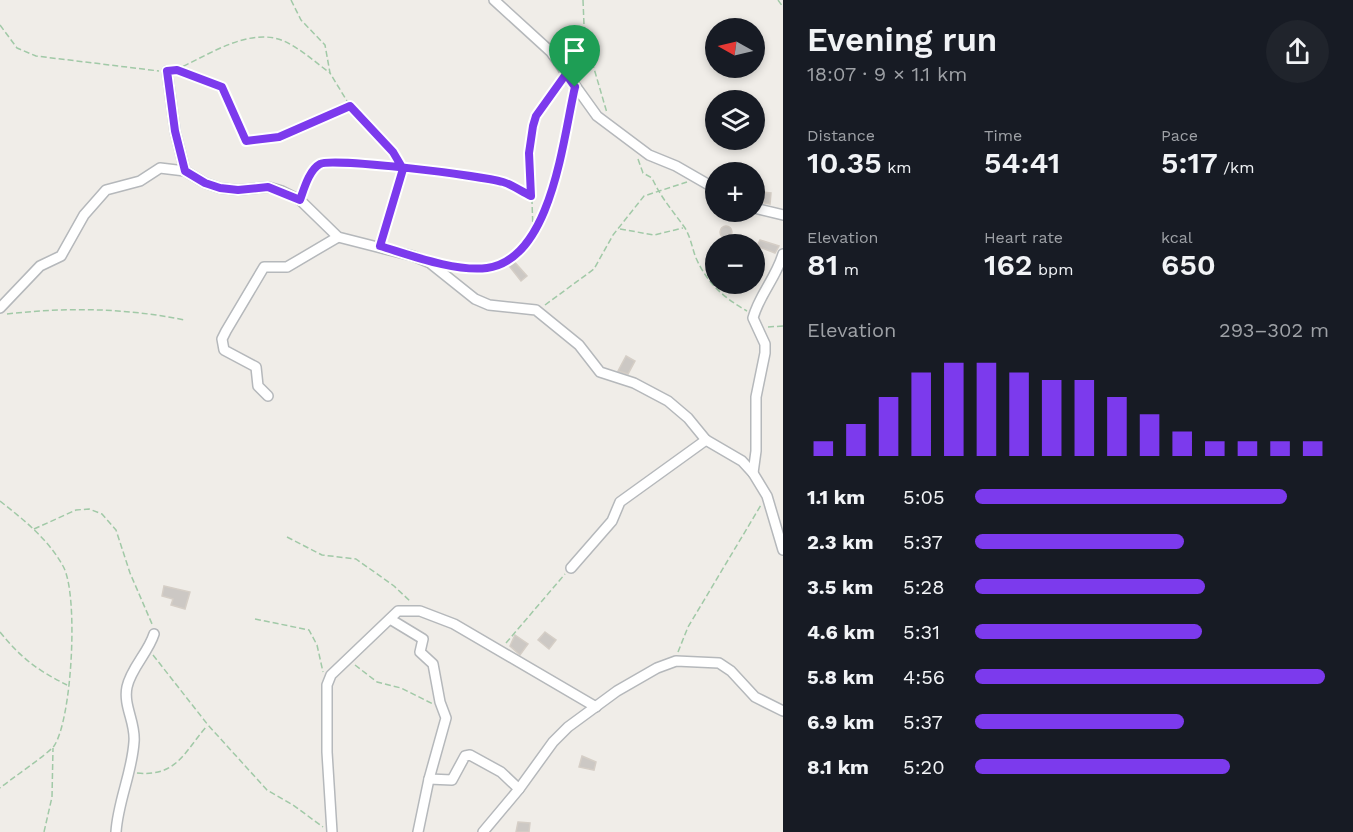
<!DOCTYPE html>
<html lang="en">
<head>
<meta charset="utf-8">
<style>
  body { margin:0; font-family:"Work Sans",sans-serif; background:#20242c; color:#f1f3f6; height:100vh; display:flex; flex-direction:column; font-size:22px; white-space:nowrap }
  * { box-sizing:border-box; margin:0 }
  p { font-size:20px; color:#9ea1a6 }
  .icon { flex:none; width:33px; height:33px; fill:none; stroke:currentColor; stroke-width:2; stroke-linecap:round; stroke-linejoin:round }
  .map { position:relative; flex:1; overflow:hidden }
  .panel { display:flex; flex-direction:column; background:#171b24; width:570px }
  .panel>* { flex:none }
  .needle { width:39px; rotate:278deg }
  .tools { position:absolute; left:705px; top:18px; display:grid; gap:12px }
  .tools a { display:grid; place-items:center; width:60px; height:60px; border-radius:50%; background:#171b24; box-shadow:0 3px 9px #0003; font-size:30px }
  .pin { position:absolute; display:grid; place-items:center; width:51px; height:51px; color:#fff; margin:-62px -26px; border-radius:50% 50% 50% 0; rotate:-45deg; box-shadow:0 0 6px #0007 }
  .pin .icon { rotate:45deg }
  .round { display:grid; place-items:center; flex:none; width:63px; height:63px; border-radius:32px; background:#20242c }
  .summary { display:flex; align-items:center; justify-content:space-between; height:102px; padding:0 24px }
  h1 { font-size:33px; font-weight:600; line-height:45px }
  .metrics { display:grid; grid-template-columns:repeat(3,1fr); gap:9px; height:102px; padding:6px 24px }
  .metrics div { display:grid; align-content:center }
  .metrics b { font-size:30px; font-weight:600 }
  .metrics small { font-size:16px; font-weight:400 }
  .metrics p { font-size:16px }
  .chart { height:168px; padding:12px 24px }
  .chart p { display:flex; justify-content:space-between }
  .chart svg { width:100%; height:108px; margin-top:6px; stroke:#7c3aed; stroke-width:6 }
  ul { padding:0 24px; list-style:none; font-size:20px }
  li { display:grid; grid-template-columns:96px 72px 1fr; align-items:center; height:45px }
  li i { height:15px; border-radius:8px; background:#7c3aed }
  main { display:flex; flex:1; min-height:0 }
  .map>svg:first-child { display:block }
  .building { fill:#ccc8c4; stroke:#d5cec6; stroke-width:1.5 }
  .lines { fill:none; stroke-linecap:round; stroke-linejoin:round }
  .minor-casing { stroke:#b5b8bb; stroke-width:12 }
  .path { stroke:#a1c9a7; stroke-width:1.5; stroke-dasharray:6 3; stroke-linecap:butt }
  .minor { stroke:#fff; stroke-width:9 }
  .route-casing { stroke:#fff; stroke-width:12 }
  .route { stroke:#7c3aed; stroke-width:8 }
</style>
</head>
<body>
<main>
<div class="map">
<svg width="783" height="832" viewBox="0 0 783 832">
  <rect width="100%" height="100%" fill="#f0ede8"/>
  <!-- building -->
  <g class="building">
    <path d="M762,192L771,193L770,204L759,202Z"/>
    <circle cx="726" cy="232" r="6"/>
    <path d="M760,240L779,246L775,253L757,246Z"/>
    <path d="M511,258L527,276L521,281L506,262Z"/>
    <path d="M626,356L635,361L628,374L618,371Z"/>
    <path d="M164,586L190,592L185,609L171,605L173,599L162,596Z"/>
    <path d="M545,632L556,640L549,649L538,640Z"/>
    <path d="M515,635L528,644L520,655L510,646Z"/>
    <path d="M582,756L596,762L594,770L579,767Z"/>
    <path d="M518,822L530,823L529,832H516Z"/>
  </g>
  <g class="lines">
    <!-- minor casing -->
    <g class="minor-casing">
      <g id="minor">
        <path d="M494,0L551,52L597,116L649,155L676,166L716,189"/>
        <path d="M167,71L175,131L185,171L205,183L220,188L238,190L268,187L282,191L300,200L338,237L413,256L430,263L475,299L489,305L536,310L579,345L600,372L634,383L668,401L688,418L706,440L742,461L753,473L767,496L783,550"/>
        <path d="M754,208L783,215"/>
        <path d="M0,308L40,266L61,256L84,215L106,190L140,181L160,168L185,171"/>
        <path d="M268,396L258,386L256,367L224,350L222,339L226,331L264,267H287L338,237"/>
        <path d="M753,473L756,451V397L765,353V344L753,318C759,295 776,278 783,254"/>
        <path d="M571,568L612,521L620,502L706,440"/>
        <path d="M390,619L423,639L420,652L433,664L440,702L446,718L429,779L418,832"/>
        <path d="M429,779L452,780L465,756L470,755L501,772L519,789"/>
        <path d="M116,832C118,801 132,773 134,742C136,723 123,706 127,687C131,668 148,653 154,634"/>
        <path d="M332,832L327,752V685L331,675L398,611H420L454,624L596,707"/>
        <path d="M483,832L519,789L553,742L568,727L617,691L657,668L676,661L719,663L731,671L755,697L783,711"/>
      </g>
    </g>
    <!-- path -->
    <g class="path">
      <path d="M291,0L301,20L325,45L330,73L350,106L373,128L402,165L382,239"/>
      <path d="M583,0L584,25L593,65L607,113"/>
      <path d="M778,0L783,7"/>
      <path d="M0,25L17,48L36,56L159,71"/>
      <path d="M175,70C206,57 248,26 284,41C301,49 315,62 330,73"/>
      <path d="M178,70L222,87L246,141L279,137L349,106"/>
      <path d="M638,159L643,173L652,178C661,198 673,211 685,228C691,238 692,248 696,258C707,283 724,298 747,311"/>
      <path d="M302,193L316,168L329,161L487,179L504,182L531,196"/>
      <path d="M620,229L654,235L683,228"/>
      <path d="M533,231L530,141L536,116L562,80"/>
      <path d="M445,264C460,265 476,271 491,267C552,251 561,148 573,97"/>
      <path d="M545,305L594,269L613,235L644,196L687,182"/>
      <path d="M7,314C68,307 125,308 185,320"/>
      <path d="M768,327L783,326"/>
      <path d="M0,501C24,520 48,539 63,566C79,594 72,720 54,746C48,754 11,779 0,788"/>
      <path d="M34,529L76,510L89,509L102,514L116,530L130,573L152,624"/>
      <path d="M287,537L322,555L356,559L394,586L411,602"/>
      <path d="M255,619L309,630L317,645L323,672"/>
      <path d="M0,632C21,658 37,670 67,685"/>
      <path d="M506,643L565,574"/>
      <path d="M678,652L688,627L761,505"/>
      <path d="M153,655L208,725L267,790L293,805L323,827"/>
      <path d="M355,665L377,682L401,688L433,704"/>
      <path d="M137,773C177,777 184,752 207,726"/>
      <path d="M44,832L52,797L53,748"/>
    </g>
    <!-- minor -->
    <use href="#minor" class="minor"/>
  </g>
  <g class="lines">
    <!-- route casing -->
    <g class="route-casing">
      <path id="route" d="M575,87L566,74L536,116L533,126L529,153L531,196C522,192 513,185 503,182C483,176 332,157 320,164C309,170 304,189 300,200L268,187L238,190L220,188L205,183L185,171L175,131L167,71L177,70L222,87L246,141L279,137L350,106L393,152L403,169L380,246C410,255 455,272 487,268C552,259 563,138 575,87"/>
    </g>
    <!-- route -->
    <use href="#route" class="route"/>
  </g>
</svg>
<div class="tools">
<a><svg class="needle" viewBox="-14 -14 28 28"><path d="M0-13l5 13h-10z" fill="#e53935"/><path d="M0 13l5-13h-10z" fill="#9ea1a6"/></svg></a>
<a><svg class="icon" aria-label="layers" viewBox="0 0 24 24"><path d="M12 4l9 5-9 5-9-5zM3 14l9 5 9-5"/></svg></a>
<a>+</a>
<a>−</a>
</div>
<div class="pin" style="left:575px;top:87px;background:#1e9e55"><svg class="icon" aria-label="arrive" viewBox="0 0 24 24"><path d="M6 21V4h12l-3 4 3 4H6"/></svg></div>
</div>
<section class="panel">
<div class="summary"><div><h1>Evening run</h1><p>18:07 · 9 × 1.1 km</p></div><a class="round"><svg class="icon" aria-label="share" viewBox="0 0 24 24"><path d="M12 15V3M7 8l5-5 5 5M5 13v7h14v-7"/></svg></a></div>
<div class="metrics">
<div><p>Distance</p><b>10.35<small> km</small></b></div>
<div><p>Time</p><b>54:41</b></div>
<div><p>Pace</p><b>5:17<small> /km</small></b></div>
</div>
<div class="metrics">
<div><p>Elevation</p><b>81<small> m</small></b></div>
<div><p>Heart rate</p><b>162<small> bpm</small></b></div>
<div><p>kcal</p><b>650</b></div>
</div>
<div class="chart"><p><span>Elevation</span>293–302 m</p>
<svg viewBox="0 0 160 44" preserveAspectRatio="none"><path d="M5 44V38M15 44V31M25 44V20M35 44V10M45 44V6M55 44V6M65 44V10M75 44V13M85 44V13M95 44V20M105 44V27M115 44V34M125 44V38M135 44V38M145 44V38M155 44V38"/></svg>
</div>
<ul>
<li><b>1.1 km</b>5:05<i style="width:88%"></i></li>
<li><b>2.3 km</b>5:37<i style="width:59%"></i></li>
<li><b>3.5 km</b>5:28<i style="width:65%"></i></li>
<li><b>4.6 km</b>5:31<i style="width:64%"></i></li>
<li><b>5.8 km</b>4:56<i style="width:99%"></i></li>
<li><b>6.9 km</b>5:37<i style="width:59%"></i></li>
<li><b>8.1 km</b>5:20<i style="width:72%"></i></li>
</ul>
</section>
</main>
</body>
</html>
